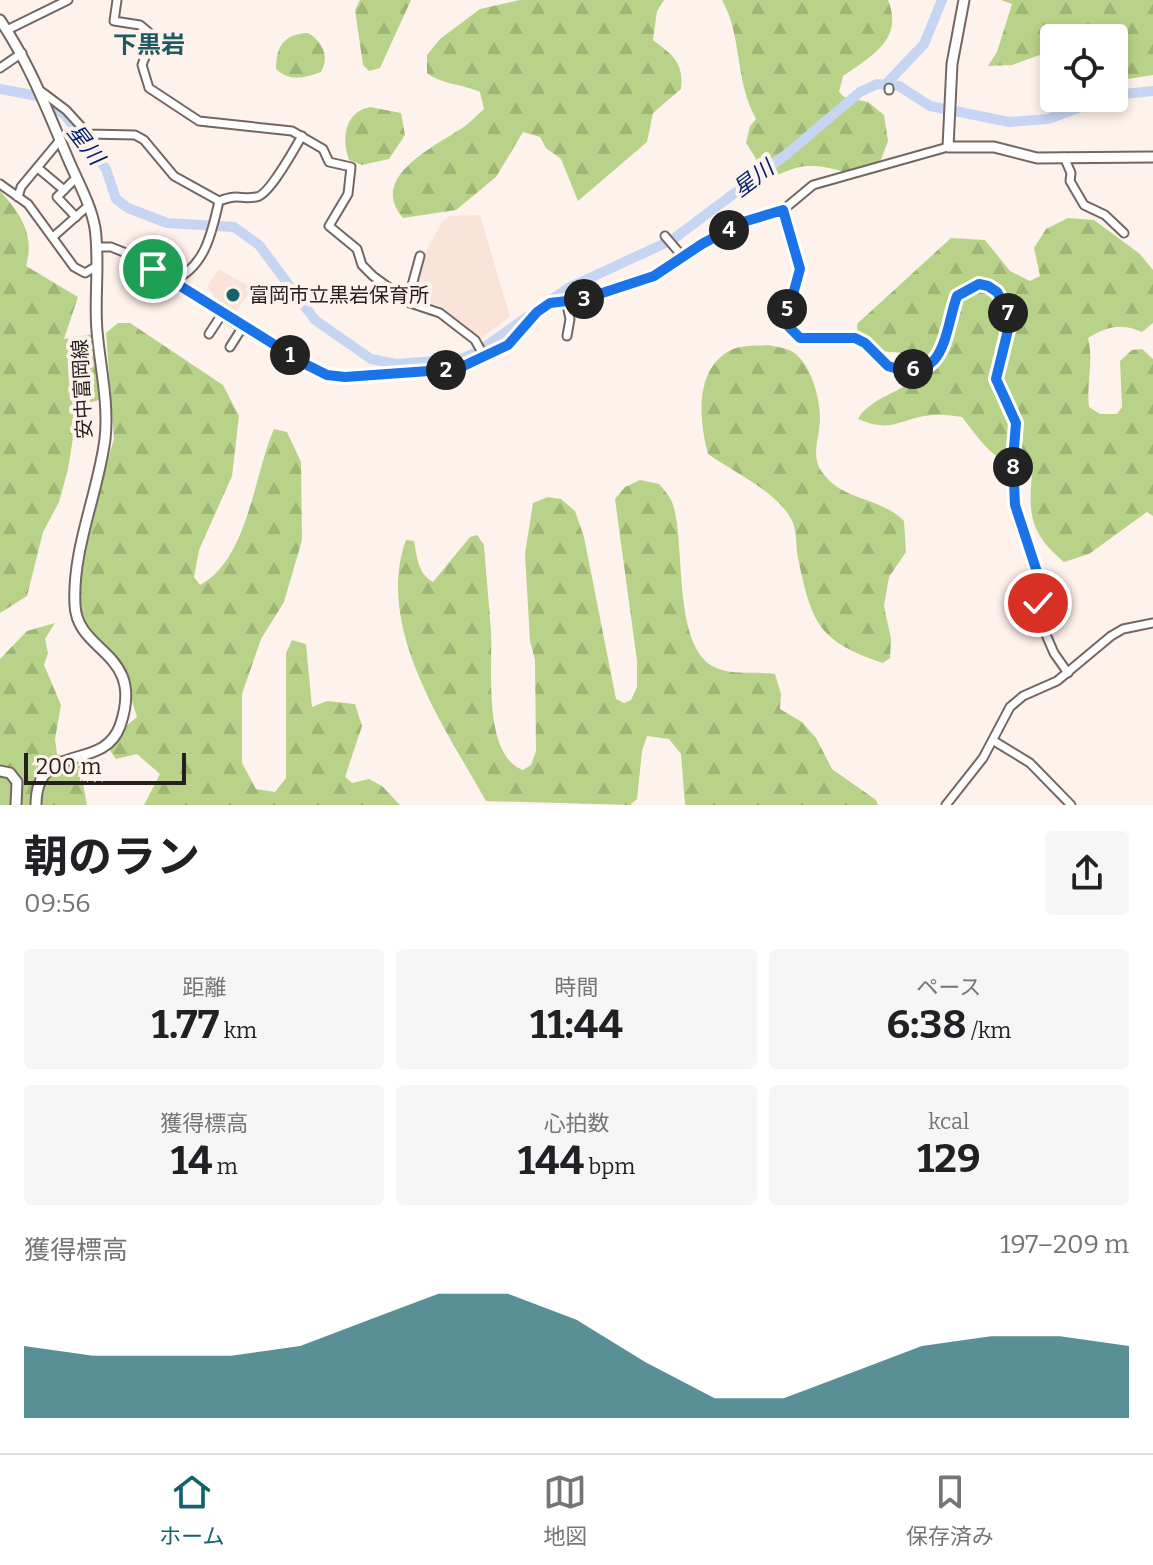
<!DOCTYPE html>
<html lang="ja">
<head>
<meta charset="utf-8">
<style>
  body { margin:0; font-family:Bitter,"Noto Sans JP",serif; background:#f6f6f6; color:#202124; height:100vh; display:flex; flex-direction:column; font-size:30px; white-space:nowrap }
  * { box-sizing:border-box; margin:0 }
  p { font-size:26px; color:#757577 }
  .icon { flex:none; width:44px; height:44px; fill:none; stroke:currentColor; stroke-width:2; stroke-linecap:round; stroke-linejoin:round }
  .map { position:relative; height:805px; overflow:hidden }
  .side { display:flex; flex-direction:column; background:#fff; flex:1 }
  .side>* { flex:none }
  .tools { position:absolute; left:1040px; top:24px; display:grid; gap:16px }
  .tools a { display:grid; place-items:center; width:88px; height:88px; border-radius:8px; background:#fff; box-shadow:0 4px 12px #0003; font-size:40px }
  .scale { position:absolute; left:24px; bottom:20px; width:162px; box-sizing:border-box; padding-left:8px; border:4px solid #251f1d; border-top:0; font-size:22px; line-height:28px; white-space:nowrap; color:#251f1d; -webkit-text-stroke:6px #fef2ec; paint-order:stroke }
  .pin { position:absolute; display:grid; place-items:center; width:68px; height:68px; color:#fff; margin:-34px; border:4px solid #fff; border-radius:50%; box-shadow:0 2px 8px #0007 }
  .km { position:absolute; width:40px; height:40px; margin:-20px; border-radius:50%; background:#222; color:#fff; font-size:22px; line-height:40px; text-align:center }
  .round { display:grid; place-items:center; flex:none; width:84px; height:84px; border-radius:8px; background:#f6f6f6 }
  .summary { display:flex; align-items:center; justify-content:space-between; height:136px; padding:0 24px }
  h1 { font-size:44px; font-weight:700; line-height:60px }
  .stats { display:grid; grid-template-columns:repeat(3,1fr); gap:12px; height:136px; padding:8px 24px }
  .stats div { display:grid; align-content:center; border-radius:8px; background:#f6f6f6; text-align:center }
  .stats b { font-size:40px; font-weight:700 }
  .stats small { font-size:22px; font-weight:400 }
  .stats p { font-size:22px }
  .chart { height:224px; padding:16px 24px }
  .chart p { display:flex; justify-content:space-between }
  .chart svg { width:100%; height:144px; margin-top:8px; fill:#14626b; opacity:.7 }
  .dock { display:flex; justify-content:space-around; align-items:center; height:112px; border-top:2px solid #e0e0e0; background:#fff; font-size:22px; color:#757577 }
  .dock a { display:grid; justify-items:center; gap:4px }
  .dock .current { color:#14626b }
  .map>svg:first-child { display:block }
  .built { fill:#fae4d9 }
  .forest { fill:url(#forest-firs) }
  .lines { fill:none; stroke-linecap:round; stroke-linejoin:round }
  .river { stroke:#c6d6f2; stroke-width:10 }
  .minor-casing { stroke:#746761; stroke-width:11 }
  .major-casing { stroke:#746761; stroke-width:13 }
  .minor { stroke:#fff; stroke-width:7 }
  .major { stroke:#fff; stroke-width:9 }
  .route-casing { stroke:#fff; stroke-width:16 }
  .route { stroke:#1a73e8; stroke-width:10 }
  .poi-dot { fill:#14626b; stroke:#fef2ec; stroke-width:3 }
  .labels { text-anchor:middle; stroke-width:8; stroke-linejoin:round; paint-order:stroke }
  .poi-label { font-size:20px; fill:#251f1d; stroke:#fef2ec; text-anchor:start }
  .street-label { font-size:20px; fill:#251f1d; stroke:#fef2ec }
  .water-label { font-size:22px; font-style:italic; fill:#00216e; stroke:#fef2ec }
  .quarter-label { font-size:24px; font-weight:bold; fill:#205961; stroke:#fef2ec }
</style>
</head>
<body>
<div class="map">
<svg width="1153" height="805" viewBox="0 0 1153 805">
  <defs>
    <pattern id="forest-firs" width="22" height="20" patternUnits="userSpaceOnUse" patternTransform="scale(2)"><rect width="22" height="20" fill="#b8d389"/><path d="M5 1l3.5 6h-7zM16 11l3.5 6h-7z" fill="#9eb576"/></pattern>
  </defs>
  <rect width="100%" height="100%" fill="#fef2ec"/>
  <!-- built -->
  <g class="built">
    <path d="M480,215L510,317L482,337L447,316L444,307L416,298L421,261L442,222L450,216Z"/>
    <path d="M219,269L252,288L236,312L226,306L222,311L211,304L215,297L207,287Z"/>
  </g>
  <!-- forest -->
  <g class="forest">
    <path d="M360,0H411L380,68L369,71L363,65L355,10Z"/>
    <path d="M520,0H664L657,11L653,40C673,55 684,63 681,89L653,113L647,142L578,201L561,159L546,148L540,137L523,132L496,177L456,210L403,218C368,178 432,148 459,130C468,125 476,116 484,109L480,92C462,84 441,84 427,73V55L440,39L480,9Z"/>
    <path d="M722,0H888C904,39 872,56 843,76L839,92L844,97L868,102L884,115L888,141L879,165C848,181 838,165 809,166C798,166 787,171 777,175L760,165L746,143L750,126L756,119C734,78 743,38 722,0Z"/>
    <path d="M1001,0H1153V75L1114,81V38H1054V98H1076L1052,110L1040,106L1048,52L1012,65L988,66L997,52L1012,4Z"/>
    <path d="M308,33C322,41 330,56 321,72C304,78 290,82 276,69C276,46 284,34 308,33Z"/>
    <path d="M370,107L401,113L405,135L389,159L362,165L349,160C341,138 345,112 370,107Z"/>
    <path d="M0,191C21,214 35,235 26,266L78,297L64,339L93,334L99,400L73,407V438L68,469L59,502L43,532L27,596L0,613Z"/>
    <path d="M1068,218L1094,220L1140,254L1153,270V323L1142,332C1122,323 1107,326 1088,338C1094,362 1086,383 1089,407L1100,414H1117L1122,407L1120,361L1132,350L1142,349L1153,359V516L1147,512L1089,554L1064,562C1031,534 1028,516 1032,474C996,463 984,446 962,417C953,416 944,414 935,415C902,416 895,435 858,419C868,399 903,391 920,376L917,361L906,353L863,350L858,341L857,324L951,238L985,240L1010,271L1030,281L1040,276L1034,248L1046,229Z"/>
    <path d="M118,323H130L223,385L239,416L232,476L199,550L194,577L200,585C248,560 254,474 274,429L287,432L301,462L302,540L284,602L261,639L242,694V763L256,789L275,792L286,778V653L292,640L306,644L312,707L327,701L355,704L362,726L345,777L352,783L369,779L382,786L400,805H144L160,774L137,754L116,759L109,749L125,727L137,717L122,668L113,653L92,635L81,618L78,590L89,522L114,439L106,333Z"/>
    <path d="M769,345C776,347 787,348 793,352C811,364 820,398 820,418C820,437 810,455 822,472C843,502 879,496 904,521L906,552L889,577L884,606L891,639L890,658L883,663C819,641 812,625 798,558C795,543 798,530 790,517C774,490 733,472 708,454C699,420 694,369 731,350C741,345 758,346 769,345Z"/>
    <path d="M640,480L659,484C664,490 671,497 673,505C686,545 672,645 714,667C732,676 756,671 775,674L781,694L780,709L802,722L816,738L832,769L876,800L878,805H685L681,754L669,739L647,736L642,751L637,799L630,805L486,801C445,728 374,627 406,540L414,541C417,557 418,574 433,582L470,537L477,535L484,545C486,574 489,603 491,632C493,666 482,755 523,770L531,765L536,751L535,660L530,641L525,554L533,503L548,497L561,499L575,511L584,537L616,699L624,703L631,700L637,687V661L615,499L625,487Z"/>
    <path d="M55,623L45,639L48,653L44,665L61,705L55,739L57,754L79,762L87,805H0V659L27,631Z"/>
  </g>
  <g class="lines">
    <!-- river -->
    <g class="river">
      <path d="M888,82L924,44L942,0"/>
      <path d="M0,89L37,96L64,114L106,169L116,199L128,208L167,223L234,227L259,245L315,320L371,359L396,364L461,359L479,351L568,288L672,240L788,153L860,92L877,84L899,86L930,106L1009,122L1048,119L1105,98"/>
      <path d="M1114,95L1153,91"/>
    </g>
    <!-- minor casing -->
    <g class="minor-casing">
      <g id="minor">
        <path d="M117,0L114,21L140,25L153,36L142,65L149,88L199,121L292,131L323,149L329,162L351,167L348,194L329,226L357,249L362,265L373,276L410,303L440,313L475,340L484,356"/>
        <path d="M7,30L68,0"/>
        <path d="M0,68L22,53"/>
        <path d="M889,90V88"/>
        <path d="M42,92L66,110L88,134L135,135L144,140L174,176L219,201C240,193 239,200 256,197C269,196 294,149 302,136"/>
        <path d="M1064,157L1071,173L1070,181L1084,205L1105,215L1124,233"/>
        <path d="M39,169L64,190"/>
        <path d="M0,184L28,204L74,267L85,273L97,266"/>
        <path d="M18,197L21,187L60,140"/>
        <path d="M783,210L800,269L785,323L800,338H855L865,343L888,366C946,385 945,333 957,296L979,284L988,286L997,292L1007,309L1008,330L996,379L1016,423L1013,481L1018,522L1037,572L1041,623L1054,653L1068,673"/>
        <path d="M76,217L57,197L76,178"/>
        <path d="M665,236L683,257"/>
        <path d="M53,237L88,206"/>
        <path d="M97,247H111L131,255L242,328L327,375L345,377L457,369L508,345L537,312L550,303L584,299L654,276L689,252L743,222L783,210L813,185L948,147"/>
        <path d="M171,281C205,269 212,232 219,201"/>
        <path d="M408,300L420,256"/>
        <path d="M566,300L570,319L567,336"/>
        <path d="M209,334L222,314"/>
        <path d="M230,347L242,328"/>
        <path d="M994,741L1030,763L1071,805"/>
        <path d="M946,805L983,758L1010,707L1023,696L1057,681L1111,636L1123,629L1153,623"/>
      </g>
    </g>
    <!-- major casing -->
    <g class="major-casing">
      <g id="major">
        <path d="M964,0L952,64L948,147H994L1037,158L1153,157"/>
        <path d="M0,20C30,64 48,112 69,161C78,182 91,205 95,228C100,262 94,297 97,331C100,366 109,404 105,439C98,494 72,549 75,605C77,654 146,651 120,726C103,773 36,740 36,805"/>
        <path d="M0,771L10,773L17,782L16,805"/>
      </g>
    </g>
    <!-- minor -->
    <use href="#minor" class="minor"/>
    <!-- major -->
    <use href="#major" class="major"/>
  </g>
  <g class="lines">
    <!-- route casing -->
    <g class="route-casing">
      <path id="route" d="M153,269L307,365L327,375L345,377L457,369L508,345L537,312L550,303L584,299L654,276L702,244L743,222L783,210L800,269L785,323L800,338H855L865,343L888,366C946,386 944,333 957,296L979,284L988,286L997,292L1007,309L1008,330L996,379L1016,423L1013,460L1015,505L1037,572L1038,603"/>
    </g>
    <!-- route -->
    <use href="#route" class="route"/>
  </g>
  <!-- markers -->
  <circle class="poi-dot" cx="233" cy="295" r="8"/>
  <g class="labels">
    <!-- poi labels -->
    <g class="poi-label">
      <text x="249" y="302">富岡市立黒岩保育所</text>
    </g>
    <!-- street labels -->
    <g class="street-label">
      <text transform="translate(82 389) rotate(-93)" y="7">安中富岡線</text>
    </g>
    <!-- water labels -->
    <g class="water-label">
      <text transform="translate(86 144) rotate(52)" y="8">星川</text>
      <text transform="translate(753 178) rotate(-37)" y="8">星川</text>
    </g>
    <!-- quarter labels -->
    <g class="quarter-label">
      <text x="149" y="53">下黒岩</text>
    </g>
  </g>
</svg>
<div class="tools">
<a><svg class="icon" aria-label="locate" viewBox="0 0 24 24"><circle cx="12" cy="12" r="6"/><path d="M12 2v4M12 18v4M2 12h4M18 12h4"/></svg></a>
</div>
<div class="scale">200 m</div>
<div class="pin" style="left:153px;top:269px;background:#1e9e55"><svg class="icon" aria-label="arrive" viewBox="0 0 24 24"><path d="M6 21V4h12l-3 4 3 4H6"/></svg></div>
<div class="pin" style="left:1038px;top:603px;background:#d93025"><svg class="icon" aria-label="check" viewBox="0 0 24 24"><path d="M5 12l5 5 9-10"/></svg></div>
<b class="km" style="left:290px;top:355px">1</b>
<b class="km" style="left:446px;top:370px">2</b>
<b class="km" style="left:584px;top:299px">3</b>
<b class="km" style="left:729px;top:230px">4</b>
<b class="km" style="left:787px;top:309px">5</b>
<b class="km" style="left:913px;top:369px">6</b>
<b class="km" style="left:1008px;top:313px">7</b>
<b class="km" style="left:1013px;top:467px">8</b>
</div>
<section class="side">
<div class="summary"><div><h1>朝のラン</h1><p>09:56</p></div><a class="round"><svg class="icon" aria-label="share" viewBox="0 0 24 24"><path d="M12 15V3M7 8l5-5 5 5M5 13v7h14v-7"/></svg></a></div>
<div class="stats">
<div><p>距離</p><b>1.77<small> km</small></b></div>
<div><p>時間</p><b>11:44</b></div>
<div><p>ペース</p><b>6:38<small> /km</small></b></div>
</div>
<div class="stats">
<div><p>獲得標高</p><b>14<small> m</small></b></div>
<div><p>心拍数</p><b>144<small> bpm</small></b></div>
<div><p>kcal</p><b>129</b></div>
</div>
<div class="chart"><p><span>獲得標高</span>197–209 m</p>
<svg viewBox="0 0 160 44" preserveAspectRatio="none"><path d="M0 44V22L10 25L20 25L30 25L40 22L50 14L60 6L70 6L80 14L90 27L100 38L110 38L120 30L130 22L140 19L150 19L160 22V44z"/></svg>
</div>
</section>
<nav class="dock">
<a class="current"><svg class="icon" aria-label="home" viewBox="0 0 24 24"><path d="M3 11l9-7 9 7M6 9v11h12V9"/></svg>ホーム</a>
<a><svg class="icon" aria-label="map" viewBox="0 0 24 24"><path d="M3 6l6-2 6 2 6-2v14l-6 2-6-2-6 2zM9 4v14M15 6v14"/></svg>地図</a>
<a><svg class="icon" aria-label="saved" viewBox="0 0 24 24"><path d="M7 4h10v16l-5-4-5 4z"/></svg>保存済み</a>
</nav>
</body>
</html>
